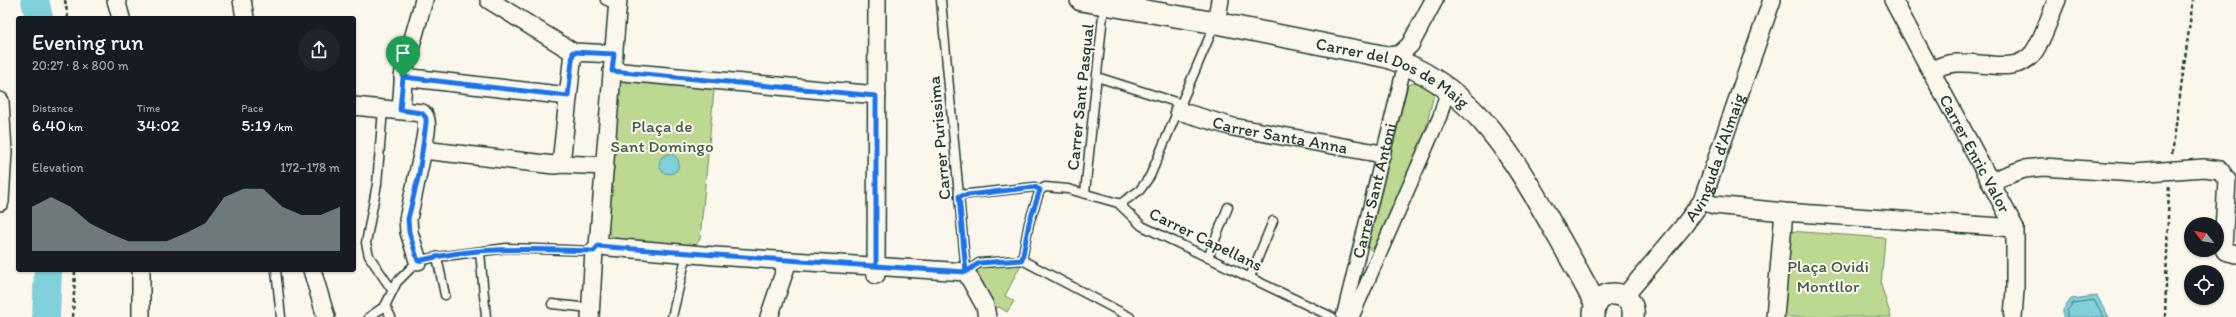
<!DOCTYPE html>
<html lang="en">
<head>
<meta charset="utf-8">
<style>
  body { margin:0; font-family:Itim,sans-serif; background:#20242c; color:#f1f3f6; height:100vh; display:flex; flex-direction:column; font-size:15px; white-space:nowrap }
  * { box-sizing:border-box; margin:0 }
  p { font-size:13px; color:#9ea1a6 }
  .icon { flex:none; width:22px; height:22px; fill:none; stroke:currentColor; stroke-width:2; stroke-linecap:round; stroke-linejoin:round }
  .map { position:relative; flex:1; overflow:hidden }
  .sheet { position:absolute; left:16px; top:16px; width:340px; height:256px; display:flex; flex-direction:column; background:#171b24; border-radius:4px; box-shadow:0 1px 3px #0004 }
  .sheet>* { flex:none }
  .needle { width:26px; rotate:301deg }
  .tools { position:absolute; left:2184px; top:217px; display:grid; gap:8px }
  .tools a { display:grid; place-items:center; width:40px; height:40px; border-radius:50%; background:#171b24; box-shadow:0 1px 3px #0004; font-size:20px }
  .pin { position:absolute; display:grid; place-items:center; width:34px; height:34px; color:#fff; margin:-41px -17px; border-radius:50% 50% 50% 0; rotate:-45deg; box-shadow:0 0 4px #0007 }
  .pin .icon { rotate:45deg }
  .round { display:grid; place-items:center; flex:none; width:42px; height:42px; border-radius:21px; background:#20242c }
  .head { display:flex; align-items:center; justify-content:space-between; height:68px; padding:0 16px }
  h1 { font-size:22px; font-weight:600; line-height:30px }
  .metrics { display:grid; grid-template-columns:repeat(3,1fr); gap:6px; height:68px; padding:4px 16px }
  .metrics div { display:grid; align-content:center }
  .metrics b { font-size:17px; font-weight:600 }
  .metrics small { font-size:11px; font-weight:400 }
  .metrics p { font-size:11px }
  .chart { height:112px; padding:8px 16px }
  .chart p { display:flex; justify-content:space-between }
  .chart svg { width:100%; height:72px; margin-top:4px; fill:#92a19f; opacity:.7 }
  .map>svg:first-child { display:block }
  .green { fill:#bdd890; stroke:#6e8a62 }
  .water { fill:#80d0da; stroke:#599598 }
  .lines { fill:none; stroke-linecap:round; stroke-linejoin:round }
  .shore { stroke:#467876; stroke-width:1 }
  .river { stroke:#80d0da; stroke-width:28 }
  .service-casing { stroke:#1f3d34; stroke-width:11 }
  .pedestrian-casing { stroke:#1f3d34; stroke-width:16 }
  .minor-casing { stroke:#1f3d34; stroke-width:20 }
  .tertiary-casing { stroke:#1f3d34; stroke-width:24 }
  .path { stroke:#1f3d34; stroke-width:2.5; stroke-dasharray:4 3; stroke-linecap:butt }
  .service { stroke:#fbf7ec; stroke-width:8 }
  .pedestrian { stroke:#fbf7ec; stroke-width:13 }
  .minor { stroke:#fbf7ec; stroke-width:17 }
  .tertiary { stroke:#fbf7ec; stroke-width:21 }
  .route-casing { stroke:#fff; stroke-width:8 }
  .route { stroke:#1a73e8; stroke-width:5 }
  .labels { text-anchor:middle; stroke-width:4; stroke-linejoin:round; paint-order:stroke }
  .street-label { font-size:17px; fill:#1f3d34; stroke:#fbf7ec }
  .park-label { font-size:17px; fill:#3f5c46; stroke:#fbf7ec }
</style>
</head>
<body>
<div class="map">
<svg width="2236" height="317" viewBox="0 0 2236 317">
  <rect width="100%" height="100%" fill="#fbf7ec"/>
  <filter id="ink" filterUnits="userSpaceOnUse"><feTurbulence type="fractalNoise" baseFrequency=".025" numOctaves="2"/><feDisplacementMap in="SourceGraphic" scale="8" xChannelSelector="R" yChannelSelector="G"/><feConvolveMatrix kernelMatrix="1 2 1 2 8 2 1 2 1" color-interpolation-filters="sRGB"/></filter>
  <g filter="url(#ink)">
    <!-- green -->
    <g class="green">
      <path d="M623,79L713,89L714,91L700,239L696,245L618,240L610,235L607,227L619,83Z"/>
      <path d="M1417,82L1430,89L1434,94L1422,144L1372,251L1368,247L1408,85Z"/>
      <path d="M1789,231L1885,238L1881,285L1891,317H1782Z"/>
      <path d="M1021,264L1005,296L1014,301L1007,312L999,307L992,310L974,276L979,268Z"/>
    </g>
    <!-- water -->
    <g class="water">
      <circle cx="669" cy="164" r="10"/>
      <path d="M2097,296L2109,317H2063V310L2071,299Z"/>
    </g>
    <g class="lines">
      <!-- shore -->
      <path class="shore" d="M2067,317V311L2073,303L2094,300L2104,317"/>
      <!-- river -->
      <g class="river">
        <path d="M35,0L39,18"/>
        <path d="M46,317L48,270"/>
      </g>
      <!-- service casing -->
      <g class="service-casing">
        <g id="service">
          <path d="M605,0L618,6"/>
          <path d="M941,0L966,272"/>
          <path d="M1097,77L1182,104"/>
          <path d="M383,109L377,184L366,243L369,256L392,290"/>
          <path d="M1085,193L1104,5"/>
          <path d="M959,195L1035,187L1040,190"/>
          <path d="M1120,204L1140,190L1150,176L1215,24"/>
          <path d="M480,252L486,317"/>
          <path d="M437,257L445,295"/>
          <path d="M1208,258L1228,207"/>
          <path d="M1022,260L1029,223L1040,190L1045,187L1068,189L1118,203L1142,226L1332,317"/>
          <path d="M276,270L281,317"/>
          <path d="M966,272L979,263L1022,260L1130,317"/>
          <path d="M1250,277L1273,221"/>
          <path d="M552,304L590,308"/>
          <path d="M385,306L391,317"/>
          <path d="M369,317L385,306L397,282L418,261L437,257L507,248L594,251"/>
          <path d="M672,317L687,253"/>
        </g>
      </g>
      <!-- pedestrian casing -->
      <g class="pedestrian-casing">
        <g id="pedestrian">
          <path id="s1" d="M1343,317L1405,64"/>
          <path d="M1352,317L1440,116L1445,99V87"/>
        </g>
      </g>
      <!-- minor casing -->
      <g class="minor-casing">
        <g id="minor">
          <path d="M116,0L121,18"/>
          <path d="M242,0L245,18"/>
          <path d="M489,0L573,52L614,54"/>
          <path id="s2" d="M1893,0L2015,228V290L2013,317"/>
          <path d="M1216,23L1220,0"/>
          <path d="M1387,57L1400,54L1410,45L1434,0"/>
          <path d="M612,71L877,95"/>
          <path d="M1932,71C1963,49 2010,82 2033,53C2043,40 2050,15 2057,0"/>
          <path d="M403,77L568,96"/>
          <path d="M0,101L3,151L0,202"/>
          <path d="M354,106L422,113C431,120 424,140 423,150L554,165L561,164L605,166"/>
          <path d="M401,110L404,70L424,0"/>
          <path id="s3" d="M1179,111L1233,127L1382,154"/>
          <path d="M561,164L573,52"/>
          <path d="M1991,181L2024,169L2043,167L2134,173L2204,168L2220,170L2227,180L2223,247L2225,251L2236,254"/>
          <path d="M1702,201L1714,205L1784,212L2015,228"/>
          <path d="M598,246L715,256L966,272L985,306L987,317"/>
          <path d="M598,246L618,0"/>
          <path d="M418,261L409,232L408,219L423,150"/>
          <path d="M141,270V317"/>
          <path d="M312,270L326,317"/>
          <path d="M876,275L877,0"/>
          <path id="s4" d="M1624,297L1682,228L1702,201L1772,0"/>
          <path d="M590,317L594,251L598,246"/>
          <path d="M769,317L788,261"/>
          <path d="M1775,317L1784,212"/>
        </g>
      </g>
      <!-- tertiary casing -->
      <g class="tertiary-casing">
        <g id="tertiary">
          <path id="s5" d="M1081,0L1216,23L1387,57C1467,84 1506,145 1546,215C1563,245 1580,274 1596,305"/>
          <path d="M1594,316C1593,285 1637,288 1633,317"/>
        </g>
      </g>
      <!-- path -->
      <g class="path">
        <path d="M65,0L68,18"/>
        <path d="M2172,154L2193,0"/>
        <path d="M73,317L75,270"/>
        <path d="M2165,317L2169,185"/>
      </g>
      <!-- service -->
      <use href="#service" class="service"/>
      <!-- pedestrian -->
      <use href="#pedestrian" class="pedestrian"/>
      <!-- minor -->
      <use href="#minor" class="minor"/>
      <!-- tertiary -->
      <use href="#tertiary" class="tertiary"/>
    </g>
  </g>
  <g class="lines" filter="url(#ink)">
    <!-- route casing -->
    <g class="route-casing">
      <path id="route" d="M403,77L400,110L422,113L426,118V123L419,174L408,219L409,232L418,261C475,246 535,249 594,251L598,246C721,256 843,264 966,272L979,263L1022,260L1029,223L1040,190L1035,187L959,196L966,272L876,266V96L612,71L614,54L573,52L568,96L403,77"/>
    </g>
    <!-- route -->
    <use href="#route" class="route"/>
  </g>
  <g class="labels">
    <!-- street labels -->
    <g class="street-label">
      <text dy="6" stroke="none"><textPath href="#s5" startOffset="322">Carrer del Dos de Maig</textPath></text>
      <text transform="translate(1080 97) rotate(-84)" y="6">Carrer Sant Pasqual</text>
      <text dy="6" stroke="none"><textPath href="#s3" startOffset="104">Carrer Santa Anna</textPath></text>
      <text transform="translate(939 138) rotate(-95)" y="6">Carrer Purissima</text>
      <text dy="6" stroke="none"><textPath href="#s2" startOffset="174">Carrer Enric Valor</textPath></text>
      <text dy="6" stroke="none"><textPath href="#s4" startOffset="169">Avinguda d'Almaig</textPath></text>
      <text dy="6" stroke="none"><textPath href="#s1" startOffset="130">Carrer Sant Antoni</textPath></text>
      <text transform="translate(1206 239) rotate(26)" y="6">Carrer Capellans</text>
    </g>
    <!-- park labels -->
    <g class="park-label">
      <text x="662" y="132">Plaça de<tspan x="662" dy="20">Sant Domingo</tspan></text>
      <text x="1828" y="272">Plaça Ovidi<tspan x="1828" dy="20">Montllor</tspan></text>
    </g>
  </g>
</svg>
<div class="tools">
<a><svg class="needle" viewBox="-14 -14 28 28"><path d="M0-13l5 13h-10z" fill="#e53935"/><path d="M0 13l5-13h-10z" fill="#9ea1a6"/></svg></a>
<a><svg class="icon" aria-label="locate" viewBox="0 0 24 24"><circle cx="12" cy="12" r="6"/><path d="M12 2v4M12 18v4M2 12h4M18 12h4"/></svg></a>
</div>
<div class="pin" style="left:403px;top:77px;background:#1e9e55"><svg class="icon" aria-label="arrive" viewBox="0 0 24 24"><path d="M6 21V4h12l-3 4 3 4H6"/></svg></div>
<section class="sheet">
<div class="head"><div><h1>Evening run</h1><p>20:27 · 8 × 800 m</p></div><a class="round"><svg class="icon" aria-label="share" viewBox="0 0 24 24"><path d="M12 15V3M7 8l5-5 5 5M5 13v7h14v-7"/></svg></a></div>
<div class="metrics">
<div><p>Distance</p><b>6.40<small> km</small></b></div>
<div><p>Time</p><b>34:02</b></div>
<div><p>Pace</p><b>5:19<small> /km</small></b></div>
</div>
<div class="chart"><p><span>Elevation</span>172–178 m</p>
<svg viewBox="0 0 160 44" preserveAspectRatio="none"><path d="M0 44V17L10 11L20 17L30 27L40 33L50 38L60 38L70 38L80 33L90 27L100 11L110 6L120 6L130 17L140 22L150 22L160 17V44z"/></svg>
</div>
</section>
</div>
</body>
</html>
